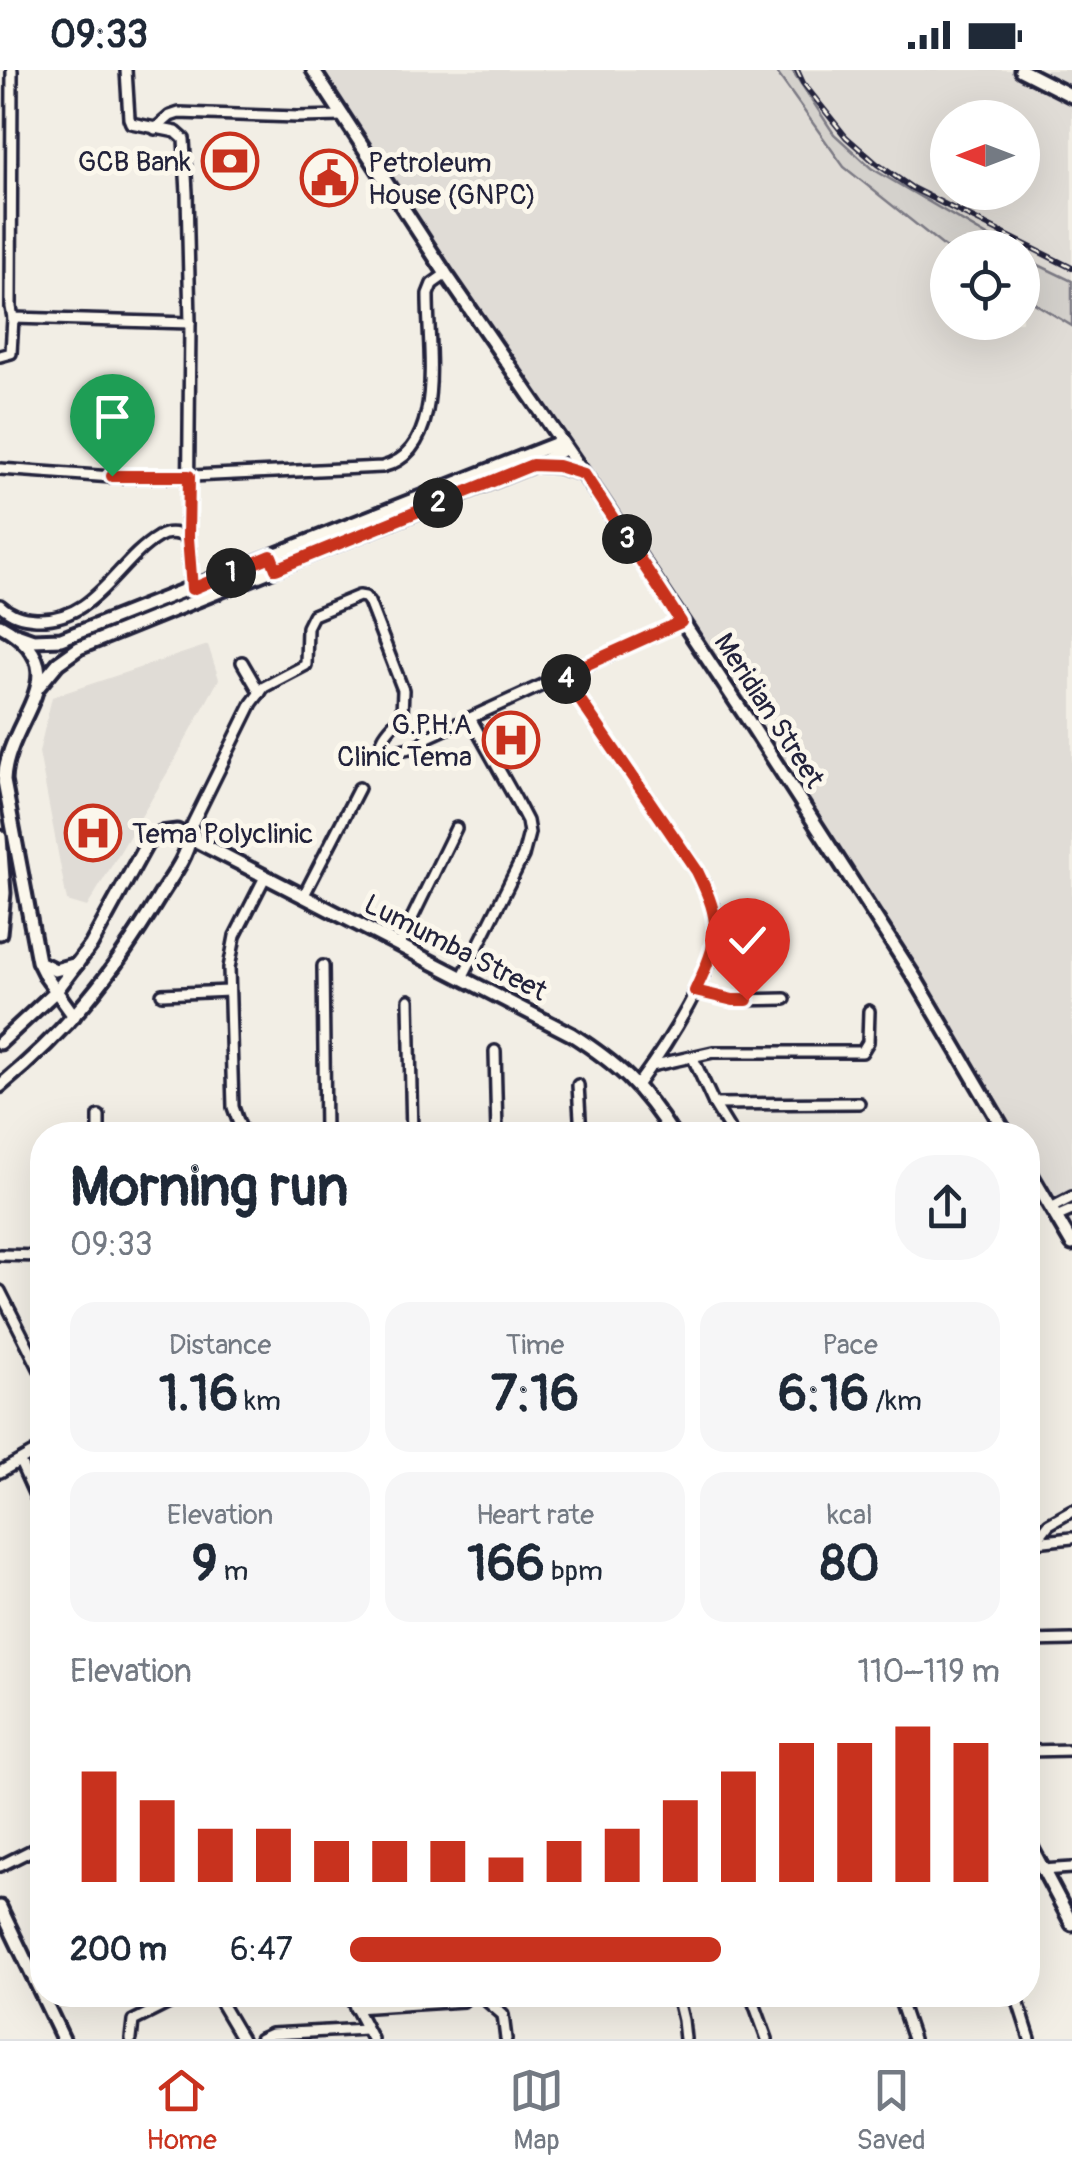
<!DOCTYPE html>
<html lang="en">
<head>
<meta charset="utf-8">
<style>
  body { margin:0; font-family:Pangolin,sans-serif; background:#f6f6f7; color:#1f2937; height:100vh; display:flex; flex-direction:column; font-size:38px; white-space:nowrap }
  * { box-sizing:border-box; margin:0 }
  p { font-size:32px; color:#747a83 }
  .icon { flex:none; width:55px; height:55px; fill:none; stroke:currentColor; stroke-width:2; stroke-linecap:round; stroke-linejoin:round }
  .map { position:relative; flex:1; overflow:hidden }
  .details { position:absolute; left:30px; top:1052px; width:1010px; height:885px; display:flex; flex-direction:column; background:#fff; border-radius:40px; box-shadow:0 10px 40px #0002 }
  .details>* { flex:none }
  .needle { width:65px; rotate:270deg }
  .controls { position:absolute; left:930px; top:30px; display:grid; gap:20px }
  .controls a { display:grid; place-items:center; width:110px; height:110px; border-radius:50%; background:#fff; box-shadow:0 10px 40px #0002; font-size:50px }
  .pin { position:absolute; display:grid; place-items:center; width:85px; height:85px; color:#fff; margin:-102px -42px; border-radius:50% 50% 50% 0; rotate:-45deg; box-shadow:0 0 10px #0007 }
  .pin .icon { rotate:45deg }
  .km { position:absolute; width:50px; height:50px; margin:-25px; border-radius:50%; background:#222; color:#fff; font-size:28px; line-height:50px; text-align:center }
  .round { display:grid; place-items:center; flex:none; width:105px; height:105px; border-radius:40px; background:#f6f6f7 }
  .overview { display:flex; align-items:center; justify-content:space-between; height:170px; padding:0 40px }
  h1 { font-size:55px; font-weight:700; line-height:75px }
  .metrics { display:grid; grid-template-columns:repeat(3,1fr); gap:15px; height:170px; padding:10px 40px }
  .metrics div { display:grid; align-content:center; border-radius:25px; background:#f6f6f7; text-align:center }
  .metrics b { font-size:50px; font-weight:700 }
  .metrics small { font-size:28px; font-weight:400 }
  .metrics p { font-size:28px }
  .chart { height:280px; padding:20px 40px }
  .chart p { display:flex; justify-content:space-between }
  .chart svg { width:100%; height:180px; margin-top:10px; stroke:#c8321e; stroke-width:6 }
  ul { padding:0 40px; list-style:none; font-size:32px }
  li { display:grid; grid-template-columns:160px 120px 1fr; align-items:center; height:75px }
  li i { height:25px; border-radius:12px; background:#c8321e }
  .status { display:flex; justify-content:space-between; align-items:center; height:70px; padding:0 50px; background:#fff; direction:ltr }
  .status svg { height:28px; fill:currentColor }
  .menu { display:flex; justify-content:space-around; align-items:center; height:140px; border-top:2px solid #e0e1e3; background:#fff; font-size:28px; color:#747a83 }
  .menu a { display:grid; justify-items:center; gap:5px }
  .menu .selected { color:#c8321e }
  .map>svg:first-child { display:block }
  .built { fill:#e0dcd6; fill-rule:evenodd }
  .green { fill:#d4d1cc; stroke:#7b7a84; stroke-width:2.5 }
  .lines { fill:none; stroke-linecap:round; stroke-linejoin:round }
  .minor-casing { stroke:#22223b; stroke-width:16 }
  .major-casing { stroke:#22223b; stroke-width:19 }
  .minor { stroke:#fbf7ec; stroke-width:9 }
  .major { stroke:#fbf7ec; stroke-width:11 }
  .rail-casing { stroke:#22223b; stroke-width:6 }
  .rail { stroke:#fbf7ec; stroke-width:2.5; stroke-dasharray:8; stroke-linecap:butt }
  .route-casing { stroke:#fff; stroke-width:20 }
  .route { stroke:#c8321e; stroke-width:12 }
  .labels { text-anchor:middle; stroke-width:10; stroke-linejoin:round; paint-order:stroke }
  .poi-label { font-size:28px; fill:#22223b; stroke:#fbf7ec; text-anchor:end }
  .street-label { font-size:28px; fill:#22223b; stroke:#fbf7ec }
</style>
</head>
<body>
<div class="status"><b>09:33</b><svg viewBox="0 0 49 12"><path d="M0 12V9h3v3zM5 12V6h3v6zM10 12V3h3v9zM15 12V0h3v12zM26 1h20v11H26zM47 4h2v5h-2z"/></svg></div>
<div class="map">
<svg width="1072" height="1969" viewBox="0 0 1072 1969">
  <rect width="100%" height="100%" fill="#f2eee5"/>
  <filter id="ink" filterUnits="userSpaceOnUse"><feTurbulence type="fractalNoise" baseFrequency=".01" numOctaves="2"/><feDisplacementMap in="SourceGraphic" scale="20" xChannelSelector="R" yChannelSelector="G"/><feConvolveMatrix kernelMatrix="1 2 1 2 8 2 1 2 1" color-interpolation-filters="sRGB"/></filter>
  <g filter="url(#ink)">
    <!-- built -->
    <g class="built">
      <path d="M311,0H1072V1173L1028,1099V1065H1007L881,858ZM948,48H1022V122H948ZM948,178H1022V252H948Z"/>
      <path d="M208,575L219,609L172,695L87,837L67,831L39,682L52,627Z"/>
    </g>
    <!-- green -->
    <g class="green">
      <path d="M775,0H792L834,64L871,98L1006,177L947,179L844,97Z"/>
      <path d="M1022,187L1072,211V256L1023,226Z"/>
    </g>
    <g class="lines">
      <!-- minor casing -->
      <g class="minor-casing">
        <g id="minor">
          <path d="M12,0L11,237L13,248L190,253L188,468"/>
          <path d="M126,0L129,48L131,53L176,62L184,69L187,123L190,253"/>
          <path d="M155,59L170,46L179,43L298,47L344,46"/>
          <path d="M0,286L11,283L13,248"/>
          <path d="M0,399L112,407H171L382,397C448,381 427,274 428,224L432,214L446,204"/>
          <path d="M0,535C11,545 21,548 36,549C95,552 116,492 158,467C167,461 178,463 188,468L192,519"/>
          <path d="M242,592L260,623"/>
          <path d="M563,605L697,801C705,817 715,835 716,853C720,895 663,980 638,1014"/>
          <path d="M187,765L252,633L264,617L306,595L307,557L313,545L359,526L365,527L369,532L403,620L402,644C393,657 374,668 386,683L419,676L428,667L470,648"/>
          <path d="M303,827L359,718"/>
          <path d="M399,875L456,758"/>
          <path d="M323,896L325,1065"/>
          <path d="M462,908L523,786L529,763L527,751L516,730L470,648L681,552"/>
          <path d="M695,921L733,930L785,929"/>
          <path d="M162,924L229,921"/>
          <path d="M409,930L412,1065"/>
          <path d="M495,981L497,1065"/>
          <path d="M693,988L714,1034L733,1065"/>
          <path d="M651,996L713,982H862L868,972L869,941"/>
          <path d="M578,1015L581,1065"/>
          <path d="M714,1034L859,1033"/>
          <path d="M99,1065V1046"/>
          <path d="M243,1065L233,1037L229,898L235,866L265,807"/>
          <path d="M1051,1138L1072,1127"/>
          <path d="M1056,1147L1072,1140"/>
          <path d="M0,1185L42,1186"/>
          <path d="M0,1221L42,1304"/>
          <path d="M20,1392L42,1441"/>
          <path d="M0,1402L42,1378"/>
          <path d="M1035,1472L1049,1454L1072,1441"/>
          <path d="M1028,1479L1035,1472L1072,1468"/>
          <path d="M1028,1571L1072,1570"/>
          <path d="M1028,1681L1072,1680"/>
          <path d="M0,1796L42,1775"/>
          <path d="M1042,1800L1072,1798"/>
          <path d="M216,1925L242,1969"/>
          <path d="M349,1925L372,1969"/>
          <path d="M480,1925L503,1945L506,1969"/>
          <path d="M677,1925L683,1950L685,1969"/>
          <path d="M751,1925L767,1969"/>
          <path d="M898,1925L913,1969"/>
          <path d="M1016,1925L1030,1969"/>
          <path d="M355,1938L463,1931L469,1925"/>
          <path d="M131,1969L133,1951L185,1925"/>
          <path d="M260,1969L271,1964L366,1959"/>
        </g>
      </g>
      <!-- major casing -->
      <g class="major-casing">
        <g id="major">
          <path d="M313,0L446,204L599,426L748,650L916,910L1007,1065"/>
          <path d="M1021,0L1072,26"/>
          <path d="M541,395L557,396L581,403"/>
          <path d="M0,555C84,601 6,648 4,711L38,891L46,907L74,946"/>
          <path d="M16,564L33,570L61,569L560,372"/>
          <path d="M39,616L58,593L79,578L545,390L565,378"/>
          <path d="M0,767L4,823L0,863"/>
          <path d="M39,892L55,900L77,894"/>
          <path d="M0,973L57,920L91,875L147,773L161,763L177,761L571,964C618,994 643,1017 673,1065"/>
          <path d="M0,1016C68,960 113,904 158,829C169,810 186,790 190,768"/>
          <path d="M1028,1099L1072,1174"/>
          <path d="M1028,1771L1072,1854"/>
          <path d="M0,1837L63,1969"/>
        </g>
      </g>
      <!-- minor -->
      <use href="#minor" class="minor"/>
      <!-- major -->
      <use href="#major" class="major"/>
      <!-- rail casing -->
      <g class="rail-casing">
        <path id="rail" d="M797,0L803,13L846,67L877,94L912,118L1072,198"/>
      </g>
      <!-- rail -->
      <use href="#rail" class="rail"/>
    </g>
  </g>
  <g class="lines" filter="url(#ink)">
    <!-- route casing -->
    <g class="route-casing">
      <path id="route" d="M112,406H189L188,468L192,519L271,486L276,499L532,395L558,396L584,404L681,552L563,605L697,801C723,854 720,868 695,921L733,930H747"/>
    </g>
    <!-- route -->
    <use href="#route" class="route"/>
  </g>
  <!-- icons -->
  <defs>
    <g id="bank-ring" transform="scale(2.875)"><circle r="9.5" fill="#fbf7ec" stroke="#c8321e" stroke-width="1.5"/><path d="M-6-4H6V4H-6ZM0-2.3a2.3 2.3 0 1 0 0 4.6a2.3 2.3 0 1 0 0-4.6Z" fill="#c8321e"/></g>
    <g id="civic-ring" transform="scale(2.875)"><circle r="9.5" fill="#fbf7ec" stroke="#c8321e" stroke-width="1.5"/><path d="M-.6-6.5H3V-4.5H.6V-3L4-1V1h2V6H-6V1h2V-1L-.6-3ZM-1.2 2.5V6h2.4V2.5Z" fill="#c8321e"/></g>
    <g id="hospital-ring" transform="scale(2.875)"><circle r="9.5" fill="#fbf7ec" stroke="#c8321e" stroke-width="1.5"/><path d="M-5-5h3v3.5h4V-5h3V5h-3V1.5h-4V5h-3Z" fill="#c8321e"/></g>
  </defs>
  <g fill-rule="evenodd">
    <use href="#bank-ring" x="230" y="91"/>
    <use href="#civic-ring" x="329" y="108"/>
    <use href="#hospital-ring" x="511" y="670"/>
    <use href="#hospital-ring" x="93" y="763"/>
  </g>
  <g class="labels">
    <!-- poi labels -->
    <g class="poi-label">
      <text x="191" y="101">GCB Bank</text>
      <text x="368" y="102" text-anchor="start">Petroleum<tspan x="368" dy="32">House (GNPC)</tspan></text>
      <text x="472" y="664">G.P.H.A<tspan x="472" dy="32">Clinic Tema</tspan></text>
      <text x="132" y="773" text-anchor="start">Tema Polyclinic</text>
    </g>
    <!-- street labels -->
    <g class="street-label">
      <text transform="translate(770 640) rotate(57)" y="10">Meridian Street</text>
      <text transform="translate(456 877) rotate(27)" y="10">Lumumba Street</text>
    </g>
  </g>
</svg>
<div class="controls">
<a><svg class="needle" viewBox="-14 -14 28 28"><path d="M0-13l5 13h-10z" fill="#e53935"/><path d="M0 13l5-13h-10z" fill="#747a83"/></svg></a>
<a><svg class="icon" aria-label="locate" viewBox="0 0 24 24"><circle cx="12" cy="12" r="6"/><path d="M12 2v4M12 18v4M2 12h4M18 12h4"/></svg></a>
</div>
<div class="pin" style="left:112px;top:406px;background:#1e9e55"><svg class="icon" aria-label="arrive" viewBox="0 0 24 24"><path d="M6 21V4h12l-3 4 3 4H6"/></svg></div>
<div class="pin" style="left:747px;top:930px;background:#d93025"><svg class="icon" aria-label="check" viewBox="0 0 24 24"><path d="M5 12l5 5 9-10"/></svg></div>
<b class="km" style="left:231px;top:503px">1</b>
<b class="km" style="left:438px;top:433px">2</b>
<b class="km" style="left:627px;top:469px">3</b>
<b class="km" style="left:566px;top:609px">4</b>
<section class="details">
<div class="overview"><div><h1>Morning run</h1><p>09:33</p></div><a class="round"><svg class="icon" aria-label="share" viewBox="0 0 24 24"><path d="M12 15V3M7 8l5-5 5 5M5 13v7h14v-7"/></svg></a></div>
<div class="metrics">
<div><p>Distance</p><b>1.16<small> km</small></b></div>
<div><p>Time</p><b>7:16</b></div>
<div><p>Pace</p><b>6:16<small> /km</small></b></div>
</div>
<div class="metrics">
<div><p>Elevation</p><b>9<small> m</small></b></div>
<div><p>Heart rate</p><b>166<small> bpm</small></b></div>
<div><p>kcal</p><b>80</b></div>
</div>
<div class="chart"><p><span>Elevation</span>110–119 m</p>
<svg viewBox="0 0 160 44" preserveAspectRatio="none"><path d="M5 44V17M15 44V24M25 44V31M35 44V31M45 44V34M55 44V34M65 44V34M75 44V38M85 44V34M95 44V31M105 44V24M115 44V17M125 44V10M135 44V10M145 44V6M155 44V10"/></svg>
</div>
<ul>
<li><b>200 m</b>6:47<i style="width:57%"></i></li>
</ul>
</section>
</div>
<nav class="menu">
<a class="selected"><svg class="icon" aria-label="home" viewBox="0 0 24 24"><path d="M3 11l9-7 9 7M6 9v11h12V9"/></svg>Home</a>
<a><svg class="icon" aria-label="map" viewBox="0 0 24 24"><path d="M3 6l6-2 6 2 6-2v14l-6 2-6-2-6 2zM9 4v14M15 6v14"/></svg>Map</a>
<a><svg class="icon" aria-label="saved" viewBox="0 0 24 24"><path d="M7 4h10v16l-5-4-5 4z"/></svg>Saved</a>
</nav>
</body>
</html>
